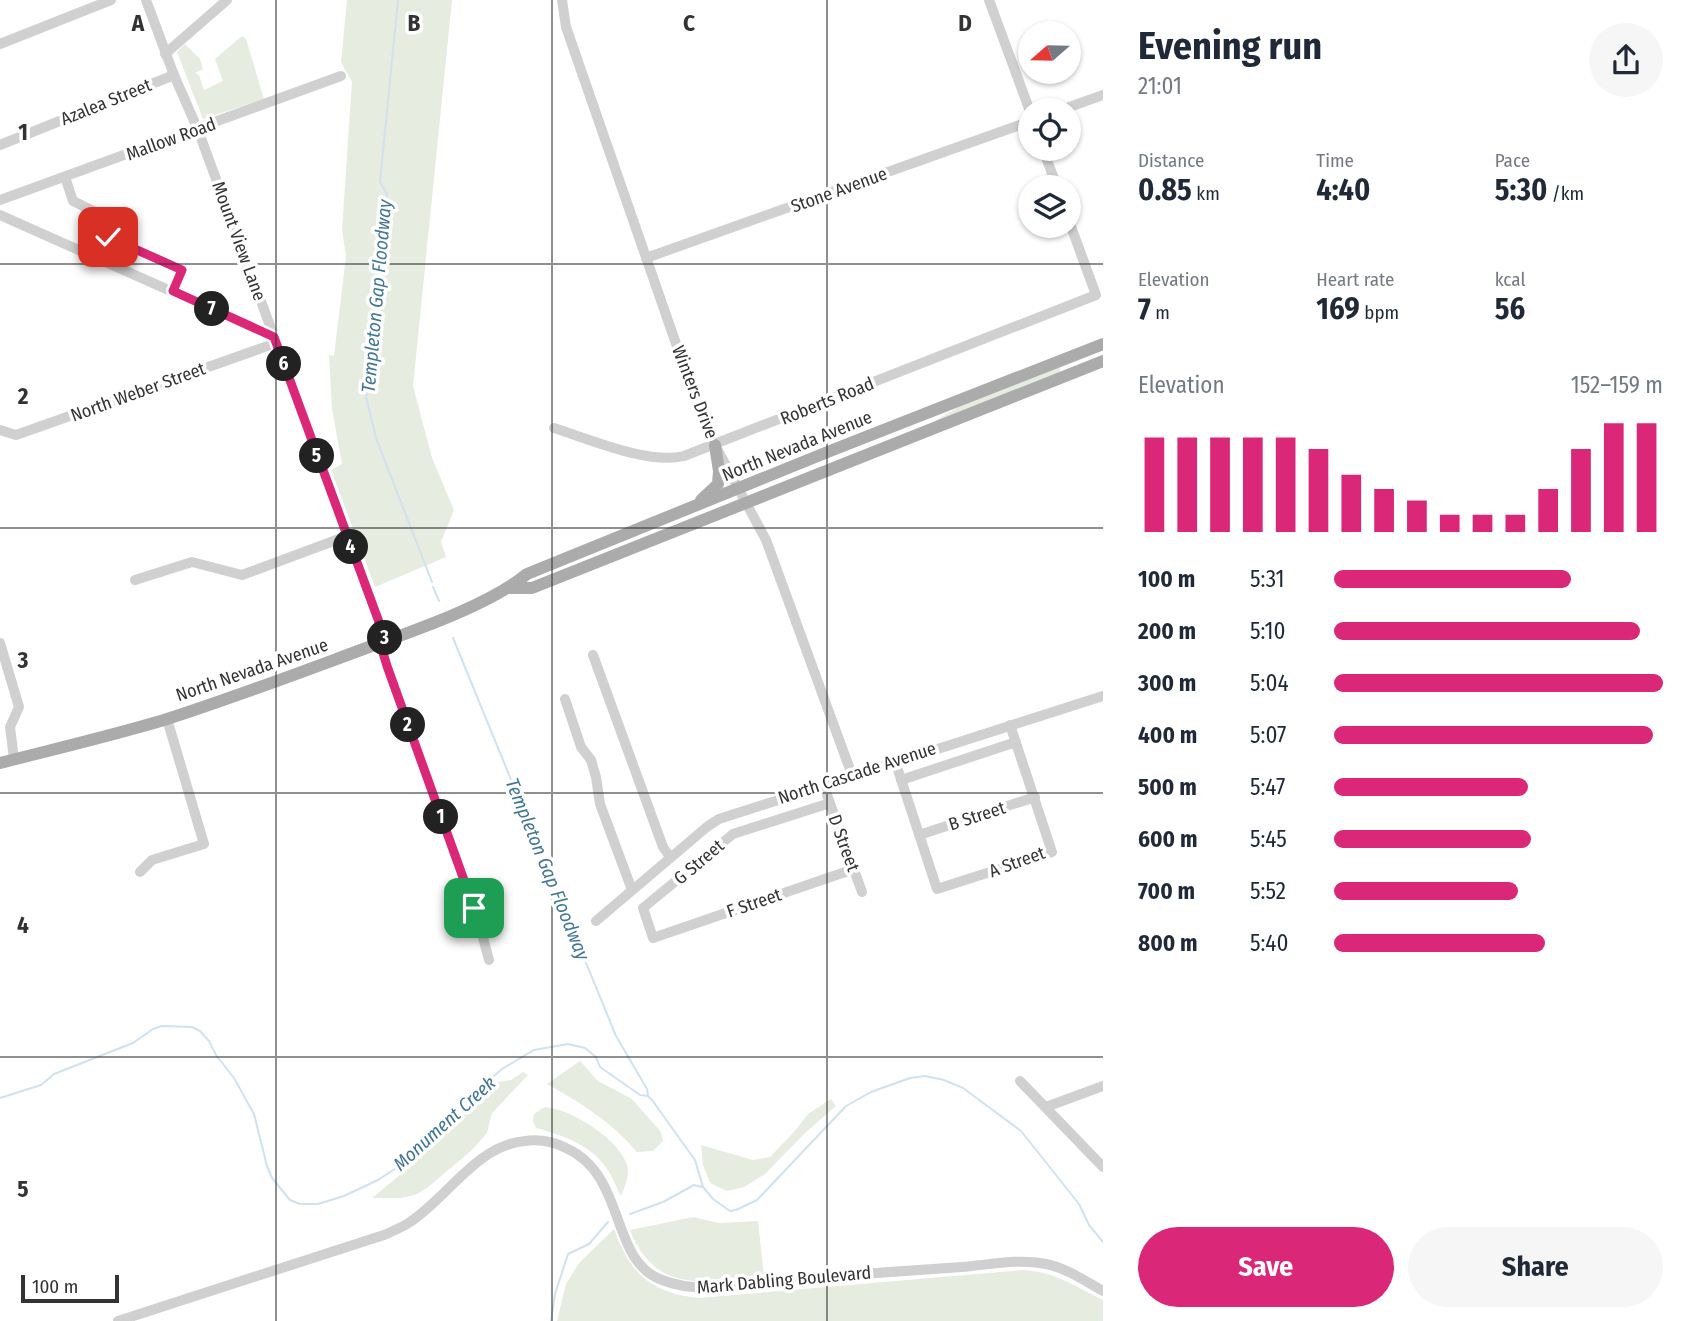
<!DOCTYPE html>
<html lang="en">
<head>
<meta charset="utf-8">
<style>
  body { margin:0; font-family:"Fira Sans Condensed",sans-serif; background:#f6f6f7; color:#1f2937; height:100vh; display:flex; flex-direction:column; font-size:26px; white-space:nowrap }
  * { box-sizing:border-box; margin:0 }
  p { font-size:23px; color:#747a83 }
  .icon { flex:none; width:38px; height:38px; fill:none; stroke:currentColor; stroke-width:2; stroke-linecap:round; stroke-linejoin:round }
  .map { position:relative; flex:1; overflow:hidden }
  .sheet { display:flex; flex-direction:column; background:#fff; width:595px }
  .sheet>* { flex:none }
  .needle { width:46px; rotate:250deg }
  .fabs { position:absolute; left:1018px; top:21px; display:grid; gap:14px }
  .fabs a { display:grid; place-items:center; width:63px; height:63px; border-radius:50%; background:#fff; box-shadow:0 2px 5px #0004; font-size:35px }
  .scale { position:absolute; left:21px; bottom:18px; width:98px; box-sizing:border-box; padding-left:7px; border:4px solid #333; border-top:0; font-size:19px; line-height:24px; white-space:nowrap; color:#333; -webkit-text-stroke:5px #fff; paint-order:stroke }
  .pin { position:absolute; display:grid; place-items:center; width:60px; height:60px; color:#fff; margin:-30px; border-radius:14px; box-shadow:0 4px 10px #0006 }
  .km { position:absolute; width:35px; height:35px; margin:-18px; border-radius:50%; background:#222; color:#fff; font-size:19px; line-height:35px; text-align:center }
  .round { display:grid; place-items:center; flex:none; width:74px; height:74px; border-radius:37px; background:#f6f6f7 }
  .head { display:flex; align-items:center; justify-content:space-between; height:119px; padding:0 35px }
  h1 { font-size:38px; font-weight:700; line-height:52px }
  .stats { display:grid; grid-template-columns:repeat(3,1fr); gap:10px; height:119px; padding:7px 35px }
  .stats div { display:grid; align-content:center }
  .stats b { font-size:30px; font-weight:700 }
  .stats small { font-size:19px; font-weight:400 }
  .stats p { font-size:19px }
  .chart { height:196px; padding:14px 35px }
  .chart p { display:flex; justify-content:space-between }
  .chart svg { width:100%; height:126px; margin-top:7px; stroke:#db2777; stroke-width:6 }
  .button { display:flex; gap:14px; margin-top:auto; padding:14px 35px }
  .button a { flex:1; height:80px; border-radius:42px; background:#db2777; color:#fff; font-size:28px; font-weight:700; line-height:80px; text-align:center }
  .button a+a { background:#f6f6f7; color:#1f2937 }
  ul { padding:0 35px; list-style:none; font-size:23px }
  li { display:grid; grid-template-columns:112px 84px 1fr; align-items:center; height:52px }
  li i { height:18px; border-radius:9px; background:#db2777 }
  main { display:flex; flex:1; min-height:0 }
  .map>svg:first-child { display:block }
  .green { fill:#e6ecdf }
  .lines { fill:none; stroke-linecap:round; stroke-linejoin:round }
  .stream { stroke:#cfe2ee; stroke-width:2 }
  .minor { stroke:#d0d0d0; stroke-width:10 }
  .major { stroke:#ababab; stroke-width:12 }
  .route-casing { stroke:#fff; stroke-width:14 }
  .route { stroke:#db2777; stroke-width:9 }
  .grid { fill:none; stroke:#333; stroke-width:2; stroke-opacity:0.55 }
  .labels { text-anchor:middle; stroke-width:7; stroke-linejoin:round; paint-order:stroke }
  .street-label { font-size:18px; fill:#333; stroke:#fff }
  .water-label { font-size:19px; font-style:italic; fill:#3f7597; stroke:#fff }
  .grid-label { font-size:23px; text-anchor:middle; font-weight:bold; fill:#333; stroke:#fff; stroke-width:7; stroke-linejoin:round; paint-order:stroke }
</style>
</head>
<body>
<main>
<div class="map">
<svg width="1103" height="1321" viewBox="0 0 1103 1321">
  <rect width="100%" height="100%" fill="#fff"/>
  <!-- green -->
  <g class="green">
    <path d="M347,0H452L413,386L432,458L454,510L441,542L446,557L375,587L331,470L342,464L332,409L329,355L334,356L346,256L342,230L352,82L341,62Z"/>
    <path d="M242,36L246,39L264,99L203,119L177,52L185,44L200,59L203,69L195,73L199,75L204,90L223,81L215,59Z"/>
    <path d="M1060,367V372L936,422L935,421L970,400Z"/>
    <path d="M580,1061L598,1081L632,1099L661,1132L663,1141L653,1151L637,1152C613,1123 580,1102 547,1084Z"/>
    <path d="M523,1072L528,1075L492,1113L487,1133L472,1150L427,1188L415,1195L401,1198H372L406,1170L432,1146L448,1126L497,1082L511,1080Z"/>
    <path d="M831,1099L836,1106L805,1133L765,1174L744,1187L727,1191L710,1183L703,1165L701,1145L753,1160L770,1157L794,1132L808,1114Z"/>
    <path d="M545,1107C571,1109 619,1139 627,1165C630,1175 625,1187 621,1196C617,1189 614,1180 609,1172C593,1145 564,1136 536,1128L533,1121L534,1114Z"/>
    <path d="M693,1217L718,1223L758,1221L764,1277C706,1281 656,1296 630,1230Z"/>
    <path d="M614,1229C630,1273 650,1293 699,1298L1023,1270C1056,1272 1074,1286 1103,1300V1321H557L566,1284L579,1263Z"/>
  </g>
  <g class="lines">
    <!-- stream -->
    <g class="stream">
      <path d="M398,0L380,182L387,194L376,292L372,369L366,397L376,438L432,582"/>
      <path d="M433,587L439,601"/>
      <path d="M453,638L616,1036L647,1089L648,1096"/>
      <path d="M0,1098L41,1085L54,1074L133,1043L153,1029L162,1026L192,1027L200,1031L209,1041L216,1055L234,1078L254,1114L267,1166L272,1178L290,1200L300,1204H318L344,1196L378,1180L407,1161L446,1118L502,1069L534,1050L568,1044L585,1048L596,1057L600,1067L640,1095L648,1096L652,1100L695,1160L703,1187L713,1199L730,1211L736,1210L757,1200L846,1106L871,1092L910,1078L925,1076L944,1080L963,1088L1021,1131L1079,1204L1089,1225L1103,1242"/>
      <path d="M630,1214L663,1202L694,1185L702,1187"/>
      <path d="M551,1321L555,1294L568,1254L589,1244L608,1222"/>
    </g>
    <!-- minor -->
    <g class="minor">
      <path d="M146,0L174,75L198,130L386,641"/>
      <path d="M562,0L566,27L698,407L715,445L766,540L852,775"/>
      <path d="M989,0L1031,114"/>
      <path d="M0,44L111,0"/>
      <path d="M165,54L227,0"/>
      <path d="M1061,110L1103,95"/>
      <path d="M0,145L174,75"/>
      <path d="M1043,149L1057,187"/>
      <path d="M65,177L73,201L114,221L99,258"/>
      <path d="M0,200L341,76"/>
      <path d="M0,215L274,337"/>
      <path d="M108,237L182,270L173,291"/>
      <path d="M646,258L1031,121"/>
      <path d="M554,428C589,439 649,465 684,456L1096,295L1069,221"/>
      <path d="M0,430L16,435L276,343"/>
      <path d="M135,580L192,562L242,575L347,536"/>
      <path d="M0,643L19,707L10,727L14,759"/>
      <path d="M380,643L478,919L489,960"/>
      <path d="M593,655L663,847L670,857"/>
      <path d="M565,699L581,747L591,760L596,777L600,804L632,890"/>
      <path d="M895,761L937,889L1052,852L1010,725"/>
      <path d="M901,780L1016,742"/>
      <path d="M827,795L862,892"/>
      <path d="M830,803L733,834L643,908L653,938L854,869"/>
      <path d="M919,835L1035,797"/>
      <path d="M140,872L152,860L204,844L167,719"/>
      <path d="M596,921L708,826L719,819L1103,696"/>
      <path d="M1020,1081L1103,1167"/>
      <path d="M1046,1107L1103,1086"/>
      <path d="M118,1321L387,1234C394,1230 403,1227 410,1222C448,1197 477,1145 525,1141C539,1139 554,1142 566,1148C627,1175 609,1261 662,1280C698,1294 734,1285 772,1282C835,1276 898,1271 962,1267C989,1265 1018,1258 1046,1264C1066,1268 1085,1281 1103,1291"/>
    </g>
    <!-- major -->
    <g class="major">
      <path d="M701,500L718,484L719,471L715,445"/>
      <path d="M509,588H532L1103,361"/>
      <path d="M0,763C55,749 110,736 164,720C233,698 301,672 369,647C416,630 489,605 527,574L830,451L1103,344"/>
    </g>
  </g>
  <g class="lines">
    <!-- route casing -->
    <g class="route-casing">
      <path id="route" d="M108,237L182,270L173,291L274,337L386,641L380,643L387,666L474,908"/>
    </g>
    <!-- route -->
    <use href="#route" class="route"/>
  </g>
  <!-- grid -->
  <path class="grid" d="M276,0V1321M552,0V1321M827,0V1321M0,264H1103M0,528H1103M0,793H1103M0,1057H1103"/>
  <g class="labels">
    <!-- street labels -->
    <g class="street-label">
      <text transform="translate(106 102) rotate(-22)" y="6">Azalea Street</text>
      <text transform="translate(171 139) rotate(-20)" y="6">Mallow Road</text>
      <text transform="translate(839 190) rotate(-20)" y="6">Stone Avenue</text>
      <text transform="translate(239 241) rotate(70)" y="6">Mount View Lane</text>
      <text transform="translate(138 392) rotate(-20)" y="6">North Weber Street</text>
      <text transform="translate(695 392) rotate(69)" y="6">Winters Drive</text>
      <text transform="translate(827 401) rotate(-22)" y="6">Roberts Road</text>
      <text transform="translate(797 446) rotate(-22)" y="6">North Nevada Avenue</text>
      <text transform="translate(252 670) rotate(-19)" y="6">North Nevada Avenue</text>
      <text transform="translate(857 773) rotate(-18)" y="6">North Cascade Avenue</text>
      <text transform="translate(977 816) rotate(-18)" y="6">B Street</text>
      <text transform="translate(844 843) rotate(70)" y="6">D Street</text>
      <text transform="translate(699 862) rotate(-40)" y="6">G Street</text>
      <text transform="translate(1017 862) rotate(-20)" y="6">A Street</text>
      <text transform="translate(754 903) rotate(-19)" y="6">F Street</text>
      <text transform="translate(784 1280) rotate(-5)" y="6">Mark Dabling Boulevard</text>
    </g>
    <!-- water labels -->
    <g class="water-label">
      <text transform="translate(376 296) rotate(-85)" y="7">Templeton Gap Floodway</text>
      <text transform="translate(548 869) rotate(68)" y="7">Templeton Gap Floodway</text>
      <text transform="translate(444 1123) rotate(-42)" y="7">Monument Creek</text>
    </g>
  </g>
  <g class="grid-label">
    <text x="138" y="31">A</text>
    <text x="414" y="31">B</text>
    <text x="689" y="31">C</text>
    <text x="965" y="31">D</text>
    <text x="23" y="140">1</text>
    <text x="23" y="404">2</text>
    <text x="23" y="668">3</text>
    <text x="23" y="933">4</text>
    <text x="23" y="1197">5</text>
  </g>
</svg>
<div class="fabs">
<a><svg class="needle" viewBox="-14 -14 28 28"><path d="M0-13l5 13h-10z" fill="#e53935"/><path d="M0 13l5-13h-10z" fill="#747a83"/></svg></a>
<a><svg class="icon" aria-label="locate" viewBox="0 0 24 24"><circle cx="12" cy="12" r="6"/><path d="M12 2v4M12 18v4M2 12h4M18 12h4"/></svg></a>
<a><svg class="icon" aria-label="layers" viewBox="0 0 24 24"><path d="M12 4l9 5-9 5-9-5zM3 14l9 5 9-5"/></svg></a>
</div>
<div class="scale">100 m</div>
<div class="pin" style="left:474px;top:908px;background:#1e9e55"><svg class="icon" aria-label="arrive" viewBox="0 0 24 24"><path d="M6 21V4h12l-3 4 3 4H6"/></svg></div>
<div class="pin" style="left:108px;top:237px;background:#d93025"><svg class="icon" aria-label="check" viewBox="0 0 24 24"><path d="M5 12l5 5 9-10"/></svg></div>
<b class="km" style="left:441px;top:817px">1</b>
<b class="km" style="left:408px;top:725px">2</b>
<b class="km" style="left:385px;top:638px">3</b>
<b class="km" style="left:351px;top:547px">4</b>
<b class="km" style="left:317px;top:456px">5</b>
<b class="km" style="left:284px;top:364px">6</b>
<b class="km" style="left:212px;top:309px">7</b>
</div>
<section class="sheet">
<div class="head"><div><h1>Evening run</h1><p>21:01</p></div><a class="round"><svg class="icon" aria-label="share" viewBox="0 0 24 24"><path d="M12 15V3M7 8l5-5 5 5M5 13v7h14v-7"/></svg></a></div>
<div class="stats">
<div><p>Distance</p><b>0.85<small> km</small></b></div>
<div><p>Time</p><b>4:40</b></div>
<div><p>Pace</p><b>5:30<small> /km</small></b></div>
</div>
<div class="stats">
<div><p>Elevation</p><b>7<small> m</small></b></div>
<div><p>Heart rate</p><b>169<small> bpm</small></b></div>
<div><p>kcal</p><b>56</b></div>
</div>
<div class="chart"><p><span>Elevation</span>152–159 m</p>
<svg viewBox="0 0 160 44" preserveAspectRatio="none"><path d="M5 44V11M15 44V11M25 44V11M35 44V11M45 44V11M55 44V15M65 44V24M75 44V29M85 44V33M95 44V38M105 44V38M115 44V38M125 44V29M135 44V15M145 44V6M155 44V6"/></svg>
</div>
<ul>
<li><b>100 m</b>5:31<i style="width:72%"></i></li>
<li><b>200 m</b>5:10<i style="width:93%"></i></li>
<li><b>300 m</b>5:04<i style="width:100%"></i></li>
<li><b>400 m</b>5:07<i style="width:97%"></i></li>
<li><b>500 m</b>5:47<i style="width:59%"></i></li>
<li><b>600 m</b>5:45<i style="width:60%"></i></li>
<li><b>700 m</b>5:52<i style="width:56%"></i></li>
<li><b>800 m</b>5:40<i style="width:64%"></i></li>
</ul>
<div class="button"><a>Save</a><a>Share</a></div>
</section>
</main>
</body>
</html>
